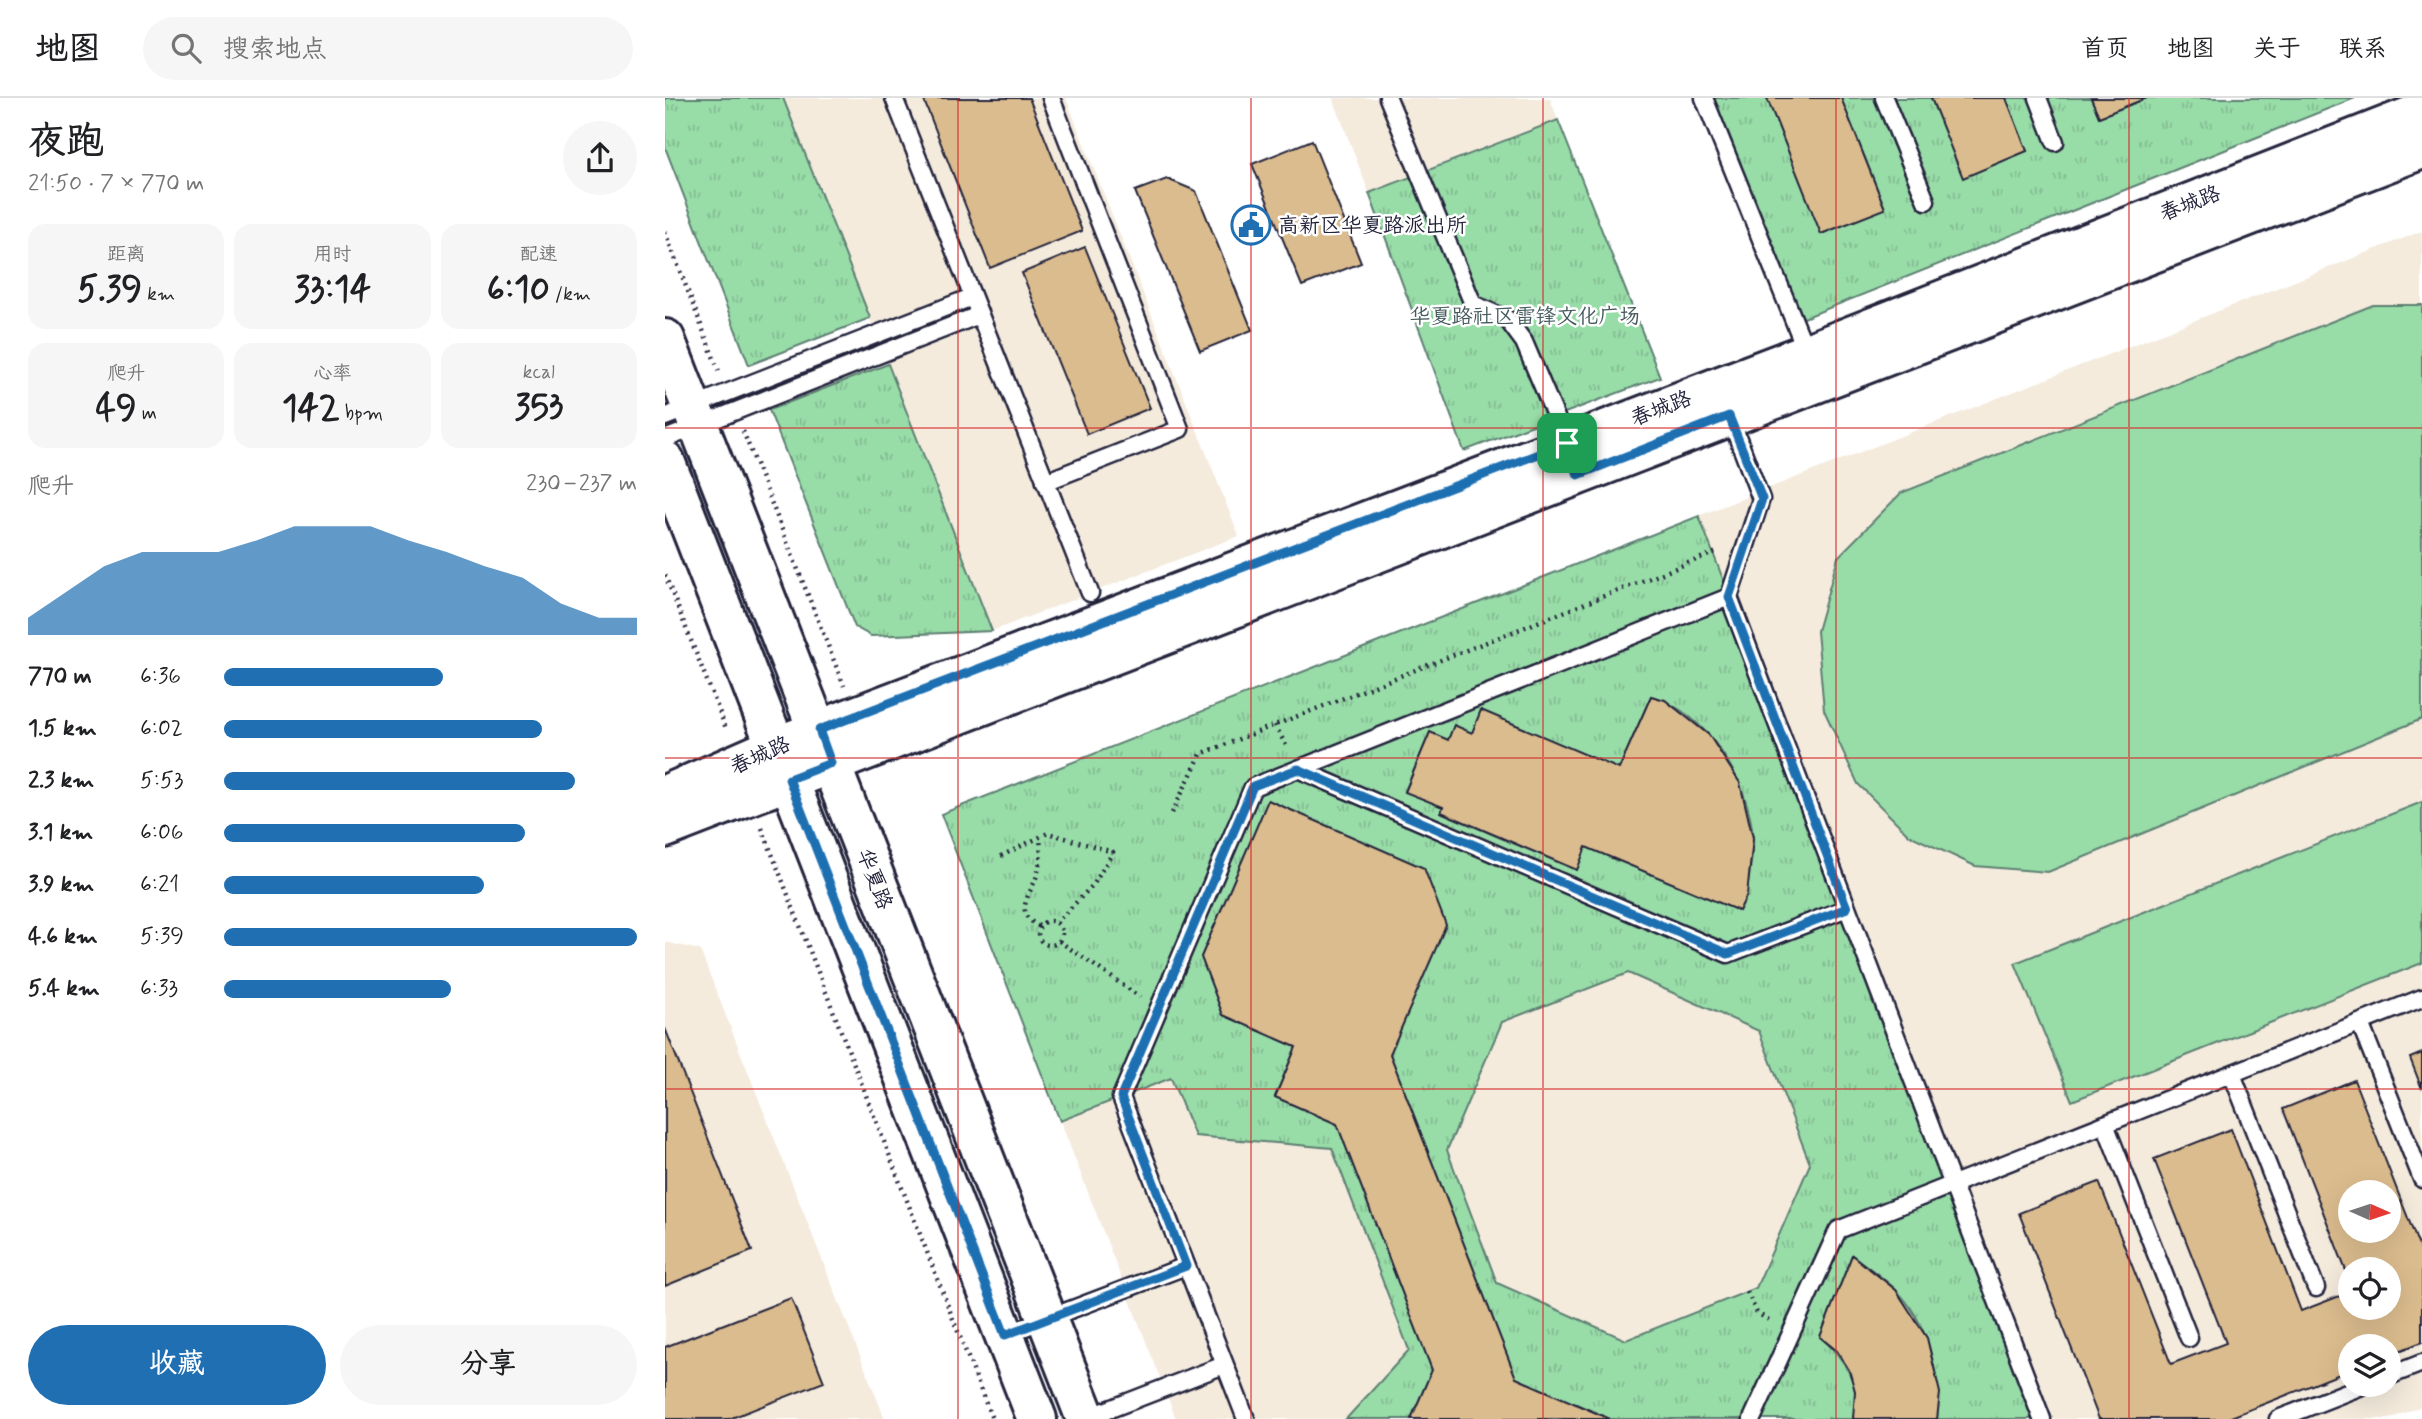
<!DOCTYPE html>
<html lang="zh">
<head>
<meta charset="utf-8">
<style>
  body { margin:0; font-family:Mynerve,"LXGW WenKai TC",sans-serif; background:#f6f6f6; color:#202124; height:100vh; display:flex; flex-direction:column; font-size:26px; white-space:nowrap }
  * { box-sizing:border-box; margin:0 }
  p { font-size:23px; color:#757577 }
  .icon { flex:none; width:38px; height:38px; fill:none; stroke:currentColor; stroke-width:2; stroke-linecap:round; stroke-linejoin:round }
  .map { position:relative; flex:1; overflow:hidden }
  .details { display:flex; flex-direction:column; background:#fff; width:665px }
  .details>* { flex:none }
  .needle { width:46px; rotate:93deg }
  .buttons { position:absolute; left:1673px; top:1082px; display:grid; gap:14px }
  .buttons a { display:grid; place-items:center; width:63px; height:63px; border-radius:50%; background:#fff; box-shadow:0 7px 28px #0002; font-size:35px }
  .pin { position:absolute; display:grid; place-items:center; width:60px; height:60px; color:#fff; margin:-30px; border-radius:14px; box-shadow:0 4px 10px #0006 }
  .round { display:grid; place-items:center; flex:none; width:74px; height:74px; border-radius:37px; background:#f6f6f6 }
  .summary { display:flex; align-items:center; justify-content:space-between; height:119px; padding:0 28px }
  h1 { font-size:38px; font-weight:800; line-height:52px }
  .stats { display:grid; grid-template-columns:repeat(3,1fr); gap:10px; height:119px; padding:7px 28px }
  .stats div { display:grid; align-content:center; border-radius:18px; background:#f6f6f6; text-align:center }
  .stats b { font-size:35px; font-weight:800 }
  .stats small { font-size:19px; font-weight:400 }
  .stats p { font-size:19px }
  .chart { height:196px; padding:14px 28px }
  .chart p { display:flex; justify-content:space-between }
  .chart svg { width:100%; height:126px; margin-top:7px; fill:#1f6fb2; opacity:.7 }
  .button { display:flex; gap:14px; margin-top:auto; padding:14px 28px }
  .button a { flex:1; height:80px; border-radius:42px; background:#1f6fb2; color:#fff; font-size:28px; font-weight:800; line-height:80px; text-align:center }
  .button a+a { background:#f6f6f6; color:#202124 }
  ul { padding:0 28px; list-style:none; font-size:23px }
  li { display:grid; grid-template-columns:112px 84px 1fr; align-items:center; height:52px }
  li i { height:18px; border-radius:9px; background:#1f6fb2 }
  header { display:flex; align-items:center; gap:42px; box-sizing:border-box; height:98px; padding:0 35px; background:#fff; border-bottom:2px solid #e0e0e0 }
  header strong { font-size:33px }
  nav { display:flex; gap:38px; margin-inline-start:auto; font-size:24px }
  .search { width:490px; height:63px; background:#f6f6f6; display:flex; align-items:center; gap:18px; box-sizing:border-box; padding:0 24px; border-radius:38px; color:#757577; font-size:26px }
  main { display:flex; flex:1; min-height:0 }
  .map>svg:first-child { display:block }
  .built { fill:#f4ebdd; fill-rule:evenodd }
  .grass { fill:url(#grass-tufts); stroke:#5d7f72; stroke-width:2; fill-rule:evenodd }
  .pitch { fill:#98dca8; stroke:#5d7f72; stroke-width:2 }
  .building { fill:#dbbc8e; stroke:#22223b; stroke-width:2; fill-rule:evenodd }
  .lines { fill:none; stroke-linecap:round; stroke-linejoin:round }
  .lane-casing { stroke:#22223b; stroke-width:21 }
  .secondary-casing { stroke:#22223b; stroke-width:44 }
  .path { stroke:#22223b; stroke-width:4.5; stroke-dasharray:2 5; stroke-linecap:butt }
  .lane { stroke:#fff; stroke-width:16 }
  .secondary { stroke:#fff; stroke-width:38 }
  .route-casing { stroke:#fff; stroke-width:14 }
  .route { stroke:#1f6fb2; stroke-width:9 }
  .grid { fill:none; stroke:#d62828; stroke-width:2; stroke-opacity:0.55 }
  .labels { text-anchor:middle; stroke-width:5; stroke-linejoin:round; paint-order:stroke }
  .street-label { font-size:21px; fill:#22223b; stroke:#fff }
  .poi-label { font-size:21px; fill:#22223b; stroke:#fff; text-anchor:start }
  .park-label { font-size:21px; fill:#455a5c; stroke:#fff }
</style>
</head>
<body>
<header>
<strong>地图</strong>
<div class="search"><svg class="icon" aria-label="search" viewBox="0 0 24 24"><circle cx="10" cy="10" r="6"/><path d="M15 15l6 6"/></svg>搜索地点</div>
<nav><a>首页</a><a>地图</a><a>关于</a><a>联系</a></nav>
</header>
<main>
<section class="details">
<div class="summary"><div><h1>夜跑</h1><p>21:50 · 7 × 770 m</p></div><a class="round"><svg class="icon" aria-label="share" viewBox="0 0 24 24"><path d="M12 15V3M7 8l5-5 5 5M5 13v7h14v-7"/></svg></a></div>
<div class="stats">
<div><p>距离</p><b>5.39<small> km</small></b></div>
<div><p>用时</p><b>33:14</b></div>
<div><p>配速</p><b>6:10<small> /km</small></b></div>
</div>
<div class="stats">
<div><p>爬升</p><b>49<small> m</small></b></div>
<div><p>心率</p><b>142<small> bpm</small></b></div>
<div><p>kcal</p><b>353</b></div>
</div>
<div class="chart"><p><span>爬升</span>230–237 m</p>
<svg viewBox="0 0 160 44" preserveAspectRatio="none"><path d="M0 44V38L10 29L20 20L30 15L40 15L50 15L60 11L70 6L80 6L90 6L100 11L110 15L120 20L130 24L140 33L150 38L160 38V44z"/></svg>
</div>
<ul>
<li><b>770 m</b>6:36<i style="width:53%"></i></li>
<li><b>1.5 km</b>6:02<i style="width:77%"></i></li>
<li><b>2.3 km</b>5:53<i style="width:85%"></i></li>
<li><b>3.1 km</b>6:06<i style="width:73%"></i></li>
<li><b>3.9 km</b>6:21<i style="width:63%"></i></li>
<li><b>4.6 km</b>5:39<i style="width:100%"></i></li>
<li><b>5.4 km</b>6:33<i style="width:55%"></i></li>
</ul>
<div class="button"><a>收藏</a><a>分享</a></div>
</section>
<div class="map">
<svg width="1757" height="1321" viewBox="0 0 1757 1321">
  <defs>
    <pattern id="grass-tufts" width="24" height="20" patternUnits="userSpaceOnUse" patternTransform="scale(1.75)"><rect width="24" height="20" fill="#98dca8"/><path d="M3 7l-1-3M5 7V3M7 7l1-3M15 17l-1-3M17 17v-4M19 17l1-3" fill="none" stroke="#83bc92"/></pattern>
  </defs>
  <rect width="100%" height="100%" fill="#fff"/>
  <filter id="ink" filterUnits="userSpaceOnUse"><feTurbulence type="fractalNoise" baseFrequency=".0143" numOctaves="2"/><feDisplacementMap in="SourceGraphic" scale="14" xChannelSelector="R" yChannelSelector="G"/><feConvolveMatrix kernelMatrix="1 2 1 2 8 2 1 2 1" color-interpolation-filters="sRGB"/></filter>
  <g filter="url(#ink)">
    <!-- built -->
    <g class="built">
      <path d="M118,0H401L574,438L327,533Z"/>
      <path d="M668,0H885L893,22L704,95Z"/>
      <path d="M1757,133V1308L1724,1321H511L276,716ZM1685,1094H1724V1132H1685ZM1685,1171H1724V1209H1685ZM1685,1248H1724V1286H1685Z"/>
      <path d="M0,844L35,852L220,1321H0Z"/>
    </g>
    <!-- grass -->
    <g class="grass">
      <path d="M0,0H118L205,220L84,267L0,49Z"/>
      <path d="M1039,0H1102L1157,136L1220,110L1176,0H1266L1298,79L1362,53L1341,0H1426L1434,19L1482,0H1690L1129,224Z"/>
      <path d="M893,22L995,279L799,353L704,95Z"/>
      <path d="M223,266L327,533L206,538L190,529L104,312Z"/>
      <path d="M1034,418L1377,1321H1272C1277,1278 1262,1222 1230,1191C1217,1178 1201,1168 1187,1157L1155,1239C1179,1259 1198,1288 1188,1321H945L851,1280L725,956L604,703L536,859L558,917L631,949L610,999L672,1026L767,1272L746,1321H681L744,1252L667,1050L530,1038L506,980L395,1023L276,716ZM986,598C1043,616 1083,682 1088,739C1089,750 1086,761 1085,772C1083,787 1082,799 1074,813L921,749L911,772L777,715L778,709L740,693L765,634L783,642L789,627L807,635L816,612L954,671ZM963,875L1094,933L1145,1066L1091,1190L961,1242L832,1185L782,1052L837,924Z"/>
    </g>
    <!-- pitch -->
    <g class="pitch">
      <path d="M1708,207H1757V621L1383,774L1310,768L1244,737L1193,686L1159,612L1152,533L1173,459L1236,395Z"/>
      <path d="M1757,704V865L1407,1003L1350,865Z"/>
    </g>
    <!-- building -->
    <g class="building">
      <path d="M258,0H364L417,133L325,170Z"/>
      <path d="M1102,0H1176L1220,111L1156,136Z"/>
      <path d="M1266,0H1341L1362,53L1298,80Z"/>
      <path d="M1426,0H1482L1434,19Z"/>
      <path d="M647,42L696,165L637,188L587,66Z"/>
      <path d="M502,81L531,93L587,232L535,253L470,93Z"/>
      <path d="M420,149L485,310L422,336L357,175Z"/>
      <path d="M986,598L1000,602L1044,637L1075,685L1088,740L1082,797L1074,813L921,749L912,772L776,714L778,709L740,694L765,634L783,642L789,627L807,635L816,612L954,671Z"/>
      <path d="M603,702L759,770L781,827L725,956L851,1280L945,1321H746L767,1272L672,1026L610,999L631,949L558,917L536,859Z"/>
      <path d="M0,930L87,1153L0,1188Z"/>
      <path d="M1757,955V991L1745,960Z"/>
      <path d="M1689,982L1757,1156V1244L1724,1257V1248H1685V1272L1561,1321H1434L1354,1115L1434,1084L1506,1266L1561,1245L1489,1061L1566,1031L1636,1213L1685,1194V1209H1724V1171H1685V1183L1618,1011ZM1685,1094H1724V1132H1685Z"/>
      <path d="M1187,1157L1231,1192L1262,1240L1275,1295L1272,1321H1188L1190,1293L1184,1272L1172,1253L1155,1239Z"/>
      <path d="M126,1200L159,1284L64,1321H0V1249Z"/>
    </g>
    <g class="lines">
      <!-- lane casing -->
      <g class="lane-casing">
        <g id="lane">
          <path d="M229,0L425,495"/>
          <path d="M723,0L808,206L842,221L859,244L903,348"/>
          <path d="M1039,0L1142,255"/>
          <path d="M1219,0L1261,103"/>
          <path d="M1373,0L1390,44"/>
          <path d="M1064,317L1096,401L1064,499"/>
          <path d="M0,319L307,199"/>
          <path d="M0,341L314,217"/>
          <path d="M380,384L515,331L386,0"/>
          <path d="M633,671L1063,856L1182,810"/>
          <path d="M1695,925L1757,1081"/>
          <path d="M1567,976L1651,1190"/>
          <path d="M1440,1026L1524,1240"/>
          <path d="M339,1237L521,1168"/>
          <path d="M1724,1278L1757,1265"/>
          <path d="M419,1321L559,1267"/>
          <path d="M581,1321L456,999L588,689L1064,499L1377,1321"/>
          <path d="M1087,1321L1173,1132L1757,900"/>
          <path d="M1613,1321L1702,1286"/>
        </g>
      </g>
      <!-- secondary casing -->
      <g class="secondary-casing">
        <g id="secondary">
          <path d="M0,241L421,1321"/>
          <path d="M0,363L372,1321"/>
          <path d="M0,697L112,648L1142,255L1757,14"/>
          <path d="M0,730L1757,51"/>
        </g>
      </g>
      <!-- path -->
      <g class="path">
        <path d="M0,134L55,276"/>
        <path d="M78,333L179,588"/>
        <path d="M0,477L62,633"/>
        <path d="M610,627L623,651"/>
        <path d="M507,715L536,656L1054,453"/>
        <path d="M97,730L327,1321"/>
        <path d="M336,758L383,735L448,754L429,786L392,824"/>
        <circle cx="385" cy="835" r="12"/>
        <path d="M374,828C346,815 367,795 372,777C376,764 376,752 375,739"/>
        <path d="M394,843L475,899"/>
        <path d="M1082,1194L1092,1215L1107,1224"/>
      </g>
      <!-- lane -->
      <use href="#lane" class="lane"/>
      <!-- secondary -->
      <use href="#secondary" class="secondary"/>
    </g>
  </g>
  <g class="lines" filter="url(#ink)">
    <!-- route casing -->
    <g class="route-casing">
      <path id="route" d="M1064,318L1097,401L1064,499L1182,810L1063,856L633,671L588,688L456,999L521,1168L340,1237L124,681L166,665L154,632L902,345L913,377Z"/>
    </g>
    <!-- route -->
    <use href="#route" class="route"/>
  </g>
  <!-- grid -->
  <path class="grid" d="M293,0V1321M586,0V1321M878,0V1321M1171,0V1321M1464,0V1321M0,330H1757M0,660H1757M0,991H1757"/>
  <!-- icons -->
  <defs>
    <g id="civic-ring" transform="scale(2.0125)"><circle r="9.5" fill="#fff" stroke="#1f6fb2" stroke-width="1.5"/><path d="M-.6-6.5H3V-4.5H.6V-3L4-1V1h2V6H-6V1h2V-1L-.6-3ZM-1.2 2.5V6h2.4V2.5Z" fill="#1f6fb2"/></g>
  </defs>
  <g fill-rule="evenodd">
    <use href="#civic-ring" x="586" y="127"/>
  </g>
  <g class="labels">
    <!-- street labels -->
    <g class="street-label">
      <text transform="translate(1525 105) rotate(-21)" y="7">春城路</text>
      <text transform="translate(996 310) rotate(-21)" y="7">春城路</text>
      <text transform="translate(95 657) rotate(-24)" y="7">春城路</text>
      <text transform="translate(210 781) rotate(69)" y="7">华夏路</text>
    </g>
    <!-- poi labels -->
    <g class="poi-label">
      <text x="613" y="134">高新区华夏路派出所</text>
    </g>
    <!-- park labels -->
    <g class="park-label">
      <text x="860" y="225">华夏路社区雷锋文化广场</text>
    </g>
  </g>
</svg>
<div class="buttons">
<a><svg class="needle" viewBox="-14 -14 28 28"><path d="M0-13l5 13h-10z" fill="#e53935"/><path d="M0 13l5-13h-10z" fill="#757577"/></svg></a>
<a><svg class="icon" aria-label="locate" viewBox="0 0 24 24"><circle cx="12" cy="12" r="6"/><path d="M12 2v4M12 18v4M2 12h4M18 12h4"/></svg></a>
<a><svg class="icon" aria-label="layers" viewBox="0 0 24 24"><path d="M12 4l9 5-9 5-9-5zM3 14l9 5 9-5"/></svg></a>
</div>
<div class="pin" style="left:902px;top:345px;background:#1e9e55"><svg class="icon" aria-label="arrive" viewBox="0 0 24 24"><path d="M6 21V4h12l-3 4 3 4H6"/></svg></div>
</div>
</main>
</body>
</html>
